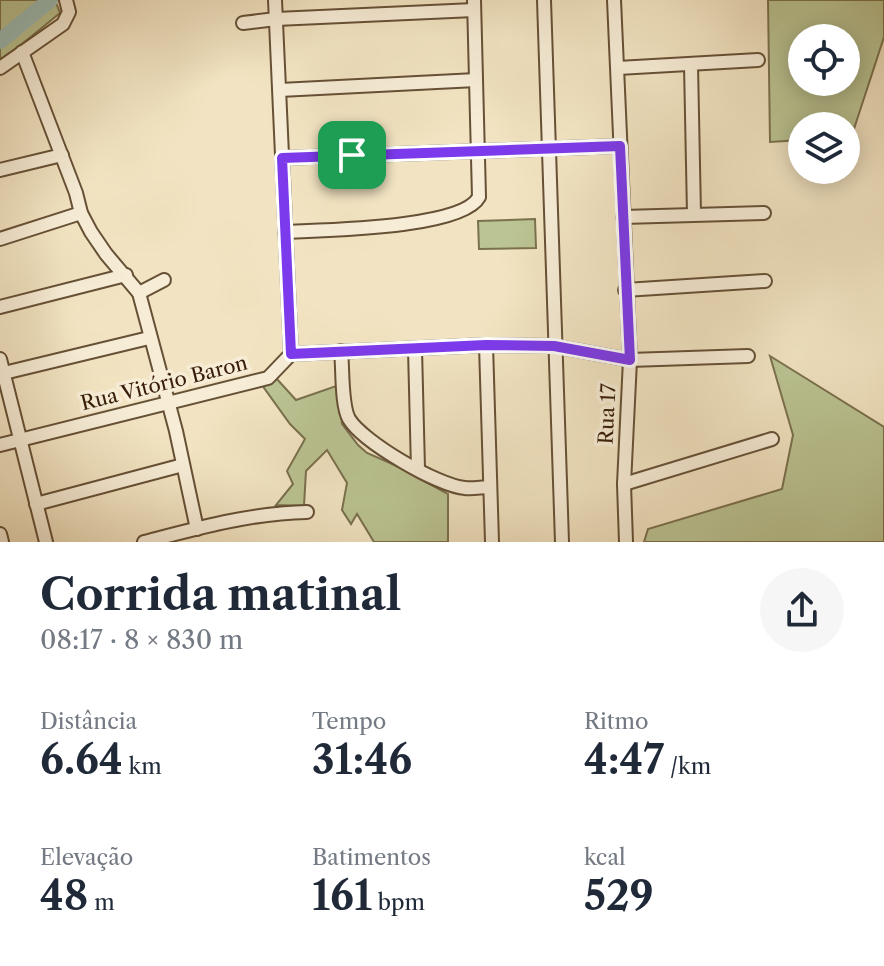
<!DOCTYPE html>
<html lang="pt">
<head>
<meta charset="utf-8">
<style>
  body { margin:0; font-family:"Libre Caslon Text",serif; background:#f6f6f7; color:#1f2937; height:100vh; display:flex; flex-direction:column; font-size:30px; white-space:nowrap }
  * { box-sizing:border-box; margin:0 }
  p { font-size:26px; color:#747a83 }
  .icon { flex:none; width:44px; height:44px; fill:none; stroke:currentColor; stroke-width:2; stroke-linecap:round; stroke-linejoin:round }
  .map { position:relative; height:542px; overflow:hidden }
  .sheet { display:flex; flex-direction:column; background:#fff; flex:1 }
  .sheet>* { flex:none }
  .fabs { position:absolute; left:788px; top:24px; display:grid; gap:16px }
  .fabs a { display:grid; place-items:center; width:72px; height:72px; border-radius:50%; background:#fff; box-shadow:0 4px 20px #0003; font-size:40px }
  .pin { position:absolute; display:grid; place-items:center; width:68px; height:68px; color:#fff; margin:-34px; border-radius:16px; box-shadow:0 4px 12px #0006 }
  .round { display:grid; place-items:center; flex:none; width:84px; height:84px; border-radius:42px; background:#f6f6f7 }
  .head { display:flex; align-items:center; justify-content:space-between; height:136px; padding:0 40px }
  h1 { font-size:44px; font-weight:800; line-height:60px }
  .stats { display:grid; grid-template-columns:repeat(3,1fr); gap:12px; height:136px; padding:8px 40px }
  .stats div { display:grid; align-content:center }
  .stats b { font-size:40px; font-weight:800 }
  .stats small { font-size:22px; font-weight:400 }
  .stats p { font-size:22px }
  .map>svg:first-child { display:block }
  .green { fill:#bbc493; stroke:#7a714e; stroke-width:2; fill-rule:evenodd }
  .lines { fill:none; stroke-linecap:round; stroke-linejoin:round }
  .river { stroke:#9cbeb8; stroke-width:16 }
  .minor-casing { stroke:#665036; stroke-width:16 }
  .minor { stroke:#f7edd7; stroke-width:12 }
  .route-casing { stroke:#fff; stroke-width:16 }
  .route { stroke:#7c3aed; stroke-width:10 }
  .labels { text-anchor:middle; stroke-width:7; stroke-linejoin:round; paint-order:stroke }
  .street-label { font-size:20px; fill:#381e08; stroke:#f7edd7 }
</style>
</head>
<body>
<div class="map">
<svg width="884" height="542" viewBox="0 0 884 542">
  <rect width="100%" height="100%" fill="#f2e4c2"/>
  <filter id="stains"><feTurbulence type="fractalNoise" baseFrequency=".0025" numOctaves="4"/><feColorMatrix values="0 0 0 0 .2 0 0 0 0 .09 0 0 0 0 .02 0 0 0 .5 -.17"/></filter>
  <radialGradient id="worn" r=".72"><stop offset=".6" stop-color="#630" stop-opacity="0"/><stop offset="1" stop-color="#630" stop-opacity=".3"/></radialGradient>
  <!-- green -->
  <g class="green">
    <path d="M0,0H55L60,13L0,62Z"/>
    <path d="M768,0H884V37L851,138H846V126H802V140L770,142ZM802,38H846V82H802Z"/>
    <path d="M535,219L536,248L479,249L478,221Z"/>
    <path d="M770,356L884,427V542H644L648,529L782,489L793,435Z"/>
    <path d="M276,378L296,400L339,385L342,424L358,445L367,453L399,467L448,494V542H374L357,514L351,524L342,510L347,483L327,450L306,471L304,506L276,505L293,484L287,471L305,439L290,424L262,385Z"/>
  </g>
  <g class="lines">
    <!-- river -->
    <path class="river" d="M0,41L50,0"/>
    <!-- minor casing -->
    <g class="minor-casing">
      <g id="minor">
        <path d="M544,0L562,542"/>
        <path d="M614,0L630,360L624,484L626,542"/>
        <path d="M243,23L276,19L474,10"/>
        <path d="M22,52L76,193L81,213L91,232L106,254L139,293L176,431L197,529"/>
        <path d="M691,65L694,214"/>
        <path d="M0,68L63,24L69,12L66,0"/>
        <path d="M618,68L758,60"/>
        <path d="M280,90L476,80"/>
        <path d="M282,158L620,146"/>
        <path d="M0,170L62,155"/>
        <path d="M623,217L764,213"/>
        <path d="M285,232C321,230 462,229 479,197L474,0"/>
        <path d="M0,239L81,213"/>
        <path d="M625,290L765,281"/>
        <path d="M139,293L164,280"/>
        <path d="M0,307L126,275"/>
        <path d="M486,345L492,542"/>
        <path d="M415,349L418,469"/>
        <path d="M341,351C343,368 341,405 349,419C363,442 438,486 465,488C473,489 482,487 490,487"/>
        <path d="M291,354L486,345L554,346L630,360L748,356"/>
        <path d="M0,359L46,542"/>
        <path d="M4,373L149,338"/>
        <path d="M0,445L268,378L291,354L275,0"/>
        <path d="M624,484L772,439"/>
        <path d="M36,504L183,465"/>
        <path d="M0,534L2,542"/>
        <path d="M144,542C198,528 251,513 307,512"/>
      </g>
    </g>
    <!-- minor -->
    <use href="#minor" class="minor"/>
  </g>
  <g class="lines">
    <!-- route casing -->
    <g class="route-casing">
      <path id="route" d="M620,146L630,360L554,346L486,345L291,354L282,158Z"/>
    </g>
    <!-- route -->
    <use href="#route" class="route"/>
  </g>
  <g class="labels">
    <!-- street labels -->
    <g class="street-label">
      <text transform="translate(164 383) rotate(-14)" y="7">Rua Vitório Baron</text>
      <text transform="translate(607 414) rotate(-87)" y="7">Rua 17</text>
    </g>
  </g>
  <rect width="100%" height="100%" filter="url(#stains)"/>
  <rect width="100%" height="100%" fill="url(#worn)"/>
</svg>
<div class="fabs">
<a><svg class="icon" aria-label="locate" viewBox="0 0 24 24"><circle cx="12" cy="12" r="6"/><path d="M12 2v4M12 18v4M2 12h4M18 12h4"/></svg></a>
<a><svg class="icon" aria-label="layers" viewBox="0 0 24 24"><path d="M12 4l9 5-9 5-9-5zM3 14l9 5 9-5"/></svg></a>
</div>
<div class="pin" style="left:352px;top:155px;background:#1e9e55"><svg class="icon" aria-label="arrive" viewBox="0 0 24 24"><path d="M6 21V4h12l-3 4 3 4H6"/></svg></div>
</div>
<section class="sheet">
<div class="head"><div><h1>Corrida matinal</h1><p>08:17 · 8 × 830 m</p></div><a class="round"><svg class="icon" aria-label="share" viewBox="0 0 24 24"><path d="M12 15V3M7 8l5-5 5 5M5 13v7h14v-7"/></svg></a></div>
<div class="stats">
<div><p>Distância</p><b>6.64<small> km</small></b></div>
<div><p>Tempo</p><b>31:46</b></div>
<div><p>Ritmo</p><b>4:47<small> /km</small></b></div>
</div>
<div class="stats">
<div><p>Elevação</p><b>48<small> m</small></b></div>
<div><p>Batimentos</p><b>161<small> bpm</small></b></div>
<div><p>kcal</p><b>529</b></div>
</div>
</section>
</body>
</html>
